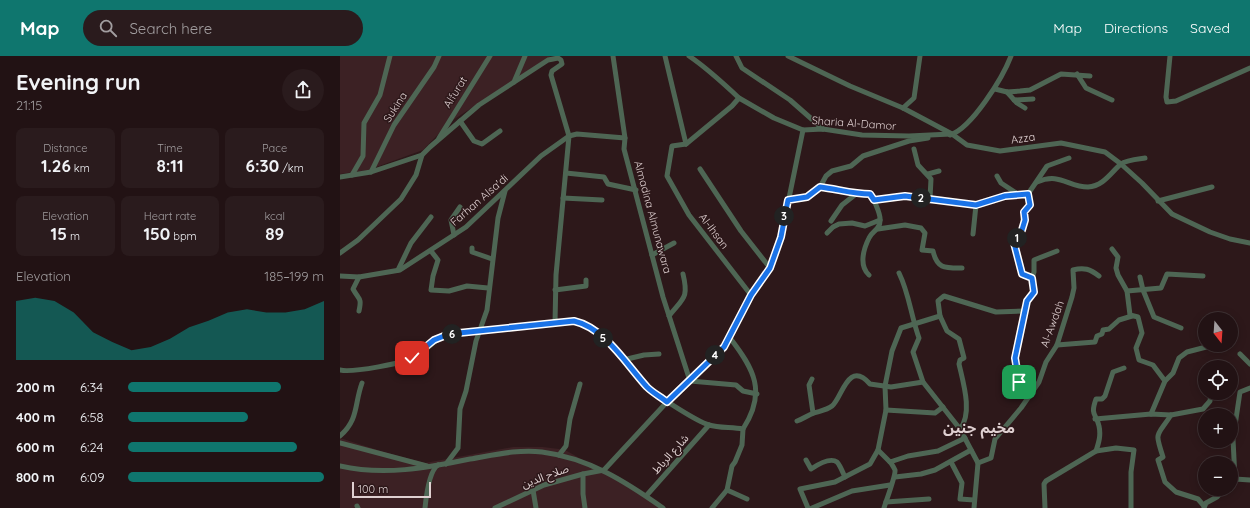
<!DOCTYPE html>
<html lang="en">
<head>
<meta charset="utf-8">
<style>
  body { margin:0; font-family:Quicksand,"Noto Sans Arabic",sans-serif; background:#2a1b1d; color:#f1f3f6; height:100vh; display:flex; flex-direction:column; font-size:15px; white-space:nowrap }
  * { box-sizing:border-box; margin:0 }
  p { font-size:13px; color:#a29ea0 }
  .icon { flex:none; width:22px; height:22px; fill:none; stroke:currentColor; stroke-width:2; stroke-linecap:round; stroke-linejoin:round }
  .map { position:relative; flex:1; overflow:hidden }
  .drawer { display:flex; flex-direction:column; background:#221214; width:340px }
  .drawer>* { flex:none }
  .needle { width:26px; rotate:163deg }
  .tools { position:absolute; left:858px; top:256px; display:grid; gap:8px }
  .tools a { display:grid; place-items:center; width:40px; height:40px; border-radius:50%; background:#221214; box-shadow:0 2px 10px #0003,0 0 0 1px #3f3234; font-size:20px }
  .scale { position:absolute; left:12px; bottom:10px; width:79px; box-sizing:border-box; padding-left:4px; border:2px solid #dfd0d1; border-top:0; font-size:11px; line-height:14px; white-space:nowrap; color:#dfd0d1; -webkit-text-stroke:3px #2d181a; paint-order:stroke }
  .pin { position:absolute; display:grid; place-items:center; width:34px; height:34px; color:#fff; margin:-17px; border-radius:8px; box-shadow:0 2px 6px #0006 }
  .km { position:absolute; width:20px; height:20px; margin:-10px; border-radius:50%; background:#222; color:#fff; font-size:11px; line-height:20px; text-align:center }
  .round { display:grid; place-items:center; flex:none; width:42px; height:42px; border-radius:21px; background:#2a1b1d }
  .overview { display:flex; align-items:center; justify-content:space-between; height:68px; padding:0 16px }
  h1 { font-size:22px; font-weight:700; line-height:30px }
  .stats { display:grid; grid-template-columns:repeat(3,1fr); gap:6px; height:68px; padding:4px 16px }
  .stats div { display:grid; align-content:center; border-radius:8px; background:#2a1b1d; text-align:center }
  .stats b { font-size:17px; font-weight:700 }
  .stats small { font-size:11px; font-weight:400 }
  .stats p { font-size:11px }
  .chart { height:112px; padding:8px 16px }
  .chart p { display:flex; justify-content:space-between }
  .chart svg { width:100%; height:72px; margin-top:4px; fill:#0f766e; opacity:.7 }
  ul { padding:0 16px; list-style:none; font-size:13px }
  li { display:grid; grid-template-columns:64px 48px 1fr; align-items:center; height:30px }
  li i { height:10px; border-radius:5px; background:#0f766e }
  header { display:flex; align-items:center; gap:24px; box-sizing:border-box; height:56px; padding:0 20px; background:#0f766e; color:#fff }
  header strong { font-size:19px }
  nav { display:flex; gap:22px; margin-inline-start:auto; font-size:14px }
  .search { width:280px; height:36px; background:#2a1b1d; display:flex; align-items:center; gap:10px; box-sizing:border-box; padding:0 14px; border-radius:22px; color:#a29ea0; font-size:15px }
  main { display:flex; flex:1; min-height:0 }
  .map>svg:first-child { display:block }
  .built { fill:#3c2124 }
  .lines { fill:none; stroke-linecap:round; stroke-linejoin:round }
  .minor { stroke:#4e6654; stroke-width:5 }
  .route-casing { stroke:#fff; stroke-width:8 }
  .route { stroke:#1a73e8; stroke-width:5 }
  .labels { text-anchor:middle; stroke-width:3; stroke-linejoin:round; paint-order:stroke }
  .street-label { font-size:11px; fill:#dfd0d1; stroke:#2d181a }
  .district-label { font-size:15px; font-weight:bold; fill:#dfd0d1; stroke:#2d181a }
</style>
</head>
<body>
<header>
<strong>Map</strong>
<div class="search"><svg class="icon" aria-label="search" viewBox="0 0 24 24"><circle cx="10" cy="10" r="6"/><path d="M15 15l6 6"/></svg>Search here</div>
<nav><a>Map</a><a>Directions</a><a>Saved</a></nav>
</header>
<main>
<section class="drawer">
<div class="overview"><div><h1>Evening run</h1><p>21:15</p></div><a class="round"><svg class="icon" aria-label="share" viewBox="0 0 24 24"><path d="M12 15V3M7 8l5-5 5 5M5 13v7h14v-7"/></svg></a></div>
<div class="stats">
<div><p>Distance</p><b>1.26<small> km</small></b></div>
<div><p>Time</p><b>8:11</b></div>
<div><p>Pace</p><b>6:30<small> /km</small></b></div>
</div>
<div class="stats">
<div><p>Elevation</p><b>15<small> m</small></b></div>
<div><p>Heart rate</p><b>150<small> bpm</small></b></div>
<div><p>kcal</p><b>89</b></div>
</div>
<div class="chart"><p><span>Elevation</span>185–199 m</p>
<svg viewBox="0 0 160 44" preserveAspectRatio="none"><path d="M0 44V8L10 6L20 8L30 15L40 27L50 33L60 38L70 36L80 31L90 24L100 20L110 15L120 13L130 15L140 15L150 13L160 8V44z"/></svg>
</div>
<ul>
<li><b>200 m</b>6:34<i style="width:78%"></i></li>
<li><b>400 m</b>6:58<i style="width:61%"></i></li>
<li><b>600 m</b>6:24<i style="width:86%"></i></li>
<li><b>800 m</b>6:09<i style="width:100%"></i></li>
</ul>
</section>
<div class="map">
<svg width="910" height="452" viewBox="0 0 910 452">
  <rect width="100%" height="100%" fill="#2d181a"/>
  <!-- built -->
  <g class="built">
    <path d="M0,0H211L110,66L83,94L28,114L0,118Z"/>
    <path d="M0,382L44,396L85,407L173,391H203L219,393L227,395L255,411L324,452H0Z"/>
  </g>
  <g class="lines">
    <!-- minor -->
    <g class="minor">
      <path d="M273,0L285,82L284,93L323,241L350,325L396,329L403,335L417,338"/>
      <path d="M325,0L346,88"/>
      <path d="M349,0C367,12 383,27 399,42"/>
      <path d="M396,0L402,12L450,44L483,73"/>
      <path d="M448,0L510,30L563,52L612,78L627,89L660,95L721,87L765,96L781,108L802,127L832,158L870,176L890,183L910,187"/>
      <path d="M830,0L826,41L827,46L836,45L910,12"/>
      <path d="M737,18L746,32L772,44"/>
      <path d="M174,26L185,0"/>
      <path d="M655,33L667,36L680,35L690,34L721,18L750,20"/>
      <path d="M667,36L677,47L685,52"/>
      <path d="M674,44L693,43"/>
      <path d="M563,52L574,42L580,0"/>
      <path d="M120,65L134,85L142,88L160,75"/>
      <path d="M610,79C632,72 663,21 671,0"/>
      <path d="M99,82L150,0"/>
      <path d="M346,88L392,50L399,42L434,62L463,74L483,73L522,79L569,80L611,78"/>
      <path d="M346,88L332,90L327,120L349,159L411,239"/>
      <path d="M574,93L578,109L591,123L590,142"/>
      <path d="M360,113L401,175L430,212"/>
      <path d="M31,116L54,69L94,11L99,0"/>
      <path d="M226,117L264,121L268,128L296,134"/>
      <path d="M588,118L599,115"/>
      <path d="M12,119L23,100L24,67L40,39L50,0"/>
      <path d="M657,120L661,127L679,139"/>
      <path d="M0,121L31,116L82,99"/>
      <path d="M697,126C720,116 728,131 748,131C764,130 771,116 781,108C786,104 798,103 805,102"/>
      <path d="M480,131C497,133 513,138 530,138L534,144L565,140L636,149L665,140L688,138L707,110L729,102"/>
      <path d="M688,138L690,149L684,156L682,174L674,188L682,218L692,222L694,236L687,245L675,302L679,326L690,339"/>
      <path d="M223,142L262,144"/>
      <path d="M448,144L467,141L480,131L486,120L492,115L511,110L523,100L569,85L588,82"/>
      <path d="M818,145L872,131"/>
      <path d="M491,165L502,149L516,138"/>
      <path d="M538,173L565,169L581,172L585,177L582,194L593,195C597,213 605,212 622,212"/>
      <path d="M487,177L493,171L499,168L512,167L525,170L540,164"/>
      <path d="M633,178L636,149"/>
      <path d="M114,179L111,164L120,151"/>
      <path d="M132,192V196L152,203"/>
      <path d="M772,193L778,201L776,212L778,219L787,235L790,259L798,261L802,277L796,292L799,304L813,309L825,325"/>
      <path d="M91,195L98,204L93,220L91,234L109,235L127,230L148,232"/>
      <path d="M0,197L18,184L61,143L76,119L82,99L90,91L139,49L208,4L218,2L221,4L222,8L212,15L211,19L229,80L216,219L215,267"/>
      <path d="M312,199L334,187"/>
      <path d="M58,214L71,187L91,161"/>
      <path d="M559,217C569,237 571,260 579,282L573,296L583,326L620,373L638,407"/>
      <path d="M529,219C519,210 523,194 529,182C532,175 540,174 540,165C541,158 536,150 534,144"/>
      <path d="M0,220L19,221L60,214L126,171L201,100L229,80L237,78L285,82"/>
      <path d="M19,221L13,233C19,244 22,241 19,255"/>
      <path d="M800,221L803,234L814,261L841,272"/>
      <path d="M692,222L694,216V204L717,195"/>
      <path d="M215,234L246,230V224"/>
      <path d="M787,235L821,232L827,218L863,220"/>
      <path d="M329,260C343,242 349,243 343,218"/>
      <path d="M600,260L607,275L619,283L624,302L620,304L619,308C623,326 633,357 620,373"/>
      <path d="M717,289L755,286L757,280L762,278L763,274L769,273L779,264L792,260"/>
      <path d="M900,298L910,308"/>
      <path d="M283,304L304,299L319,298"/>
      <path d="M0,314C12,317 65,307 76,301C88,293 94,283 109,278L233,265C268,273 284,311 309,333C321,342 356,365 369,369C379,372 392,371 403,373C427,336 414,313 390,282"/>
      <path d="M472,323L469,329L473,357"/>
      <path d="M910,332L900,336L893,383L895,423L910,424"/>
      <path d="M546,354L595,357L603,351"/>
      <path d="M811,358L825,325L833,317L839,302L847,296L874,289"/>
      <path d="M831,359C817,381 814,374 823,401L818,404L825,426L836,436L858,443L864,450"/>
      <path d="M755,363L811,358L831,359L863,353L870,345L871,337"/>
      <path d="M457,365C463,363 468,359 474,357C480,355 487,354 492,350C502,342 508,303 530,328L551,331L583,326"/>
      <path d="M0,380C19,363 14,349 22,327"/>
      <path d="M0,387L87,410"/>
      <path d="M538,394L546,354L545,330L552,295L561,272L600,260L598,245L604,240L656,256L685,255"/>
      <path d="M756,395L776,392L794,394L791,416V452"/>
      <path d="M219,399L226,390L230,363L240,328"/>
      <path d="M466,404L471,413C477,409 490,401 497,406C500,409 503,417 505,421"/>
      <path d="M611,406L622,427L620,443L634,444"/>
      <path d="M106,408L118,392L120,353L126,335L136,285L147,254L158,162L165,135"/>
      <path d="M0,410C44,420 86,412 130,403C154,399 178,393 202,396C249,402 286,426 323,452"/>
      <path d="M243,418V438L245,452"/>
      <path d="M555,421L581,418L595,414L631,394"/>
      <path d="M193,434L196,452"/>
      <path d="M387,434L407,443"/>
      <path d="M306,440L369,369"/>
      <path d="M546,446L589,443"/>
      <path d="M17,450L18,452"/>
      <path d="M85,452C86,442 89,415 98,409"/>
      <path d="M155,452L204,429L243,418L264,414L327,346L384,291L407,249L411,239L430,212L441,181L463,74"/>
      <path d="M372,452L387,434L392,410L395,406L402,389L403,373"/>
      <path d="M468,452L460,433L495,426L530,408L538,394L550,406L568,400L598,395L625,382"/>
      <path d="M472,452L512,435L550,429"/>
      <path d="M544,452C546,445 556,419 555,414C554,412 552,408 550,406"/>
      <path d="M634,452L638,407L651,402L655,383L681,352L699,326L706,306L717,289L732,241L734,232L733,214C744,211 750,213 759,220"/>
      <path d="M705,452L704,428L706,425L756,395C759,386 761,379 759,370C756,357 750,360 756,343H762L765,340L773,316L784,312"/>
      <path d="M864,452L866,447L877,441L884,433"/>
    </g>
  </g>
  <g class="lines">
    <!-- route casing -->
    <g class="route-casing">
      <path id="route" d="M72,302L94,284L109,278L234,265C265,272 286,308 307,331C313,337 321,341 327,346L384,291L411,239L430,212L441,181L448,144L467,141L480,131C497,133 513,138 530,138L534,144L565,140L636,149L665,140L688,138L690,149L684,156L685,164L682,174L674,187L682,218L692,222L694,236L687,245L675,302L679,326"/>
    </g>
    <!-- route -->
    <use href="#route" class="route"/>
  </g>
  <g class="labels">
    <!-- street labels -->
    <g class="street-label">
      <text transform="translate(115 36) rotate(-58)" y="4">Alfurat</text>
      <text transform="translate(55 51) rotate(-57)" y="4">Sukina</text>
      <text transform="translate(514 67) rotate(4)" y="4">Sharia Al-Damor</text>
      <text transform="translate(683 82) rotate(-8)" y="4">Azza</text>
      <text transform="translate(139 144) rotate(-41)" y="4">Farhan Alsa'di</text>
      <text transform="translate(313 161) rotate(75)" y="4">Almadina Almunawara</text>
      <text transform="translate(374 175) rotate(53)" y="4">Al-Ihsan</text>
      <text transform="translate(712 268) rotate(-70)" y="4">Al-Awdah</text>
      <text transform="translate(330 398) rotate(-48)" y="4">شارع الرباط</text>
      <text transform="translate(205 420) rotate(-20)" y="4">صلاح الدين</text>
    </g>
    <!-- district labels -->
    <g class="district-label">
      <text x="639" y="377">مخيم جنين</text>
    </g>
  </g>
</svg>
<div class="tools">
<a><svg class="needle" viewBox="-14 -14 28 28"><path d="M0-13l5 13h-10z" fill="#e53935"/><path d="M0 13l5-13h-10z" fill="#a29ea0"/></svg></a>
<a><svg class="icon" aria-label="locate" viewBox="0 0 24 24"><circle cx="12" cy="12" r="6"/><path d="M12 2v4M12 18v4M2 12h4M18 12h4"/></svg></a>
<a>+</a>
<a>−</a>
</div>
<div class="scale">100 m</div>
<div class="pin" style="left:679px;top:326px;background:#1e9e55"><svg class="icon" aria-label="arrive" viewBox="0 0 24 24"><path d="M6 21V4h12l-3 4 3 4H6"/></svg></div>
<div class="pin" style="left:72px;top:302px;background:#d93025"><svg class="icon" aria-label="check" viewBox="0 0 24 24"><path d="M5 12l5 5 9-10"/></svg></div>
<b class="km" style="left:677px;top:182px">1</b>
<b class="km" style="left:581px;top:142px">2</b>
<b class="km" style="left:444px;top:160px">3</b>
<b class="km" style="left:375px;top:299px">4</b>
<b class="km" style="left:263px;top:282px">5</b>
<b class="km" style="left:112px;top:278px">6</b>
</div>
</main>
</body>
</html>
